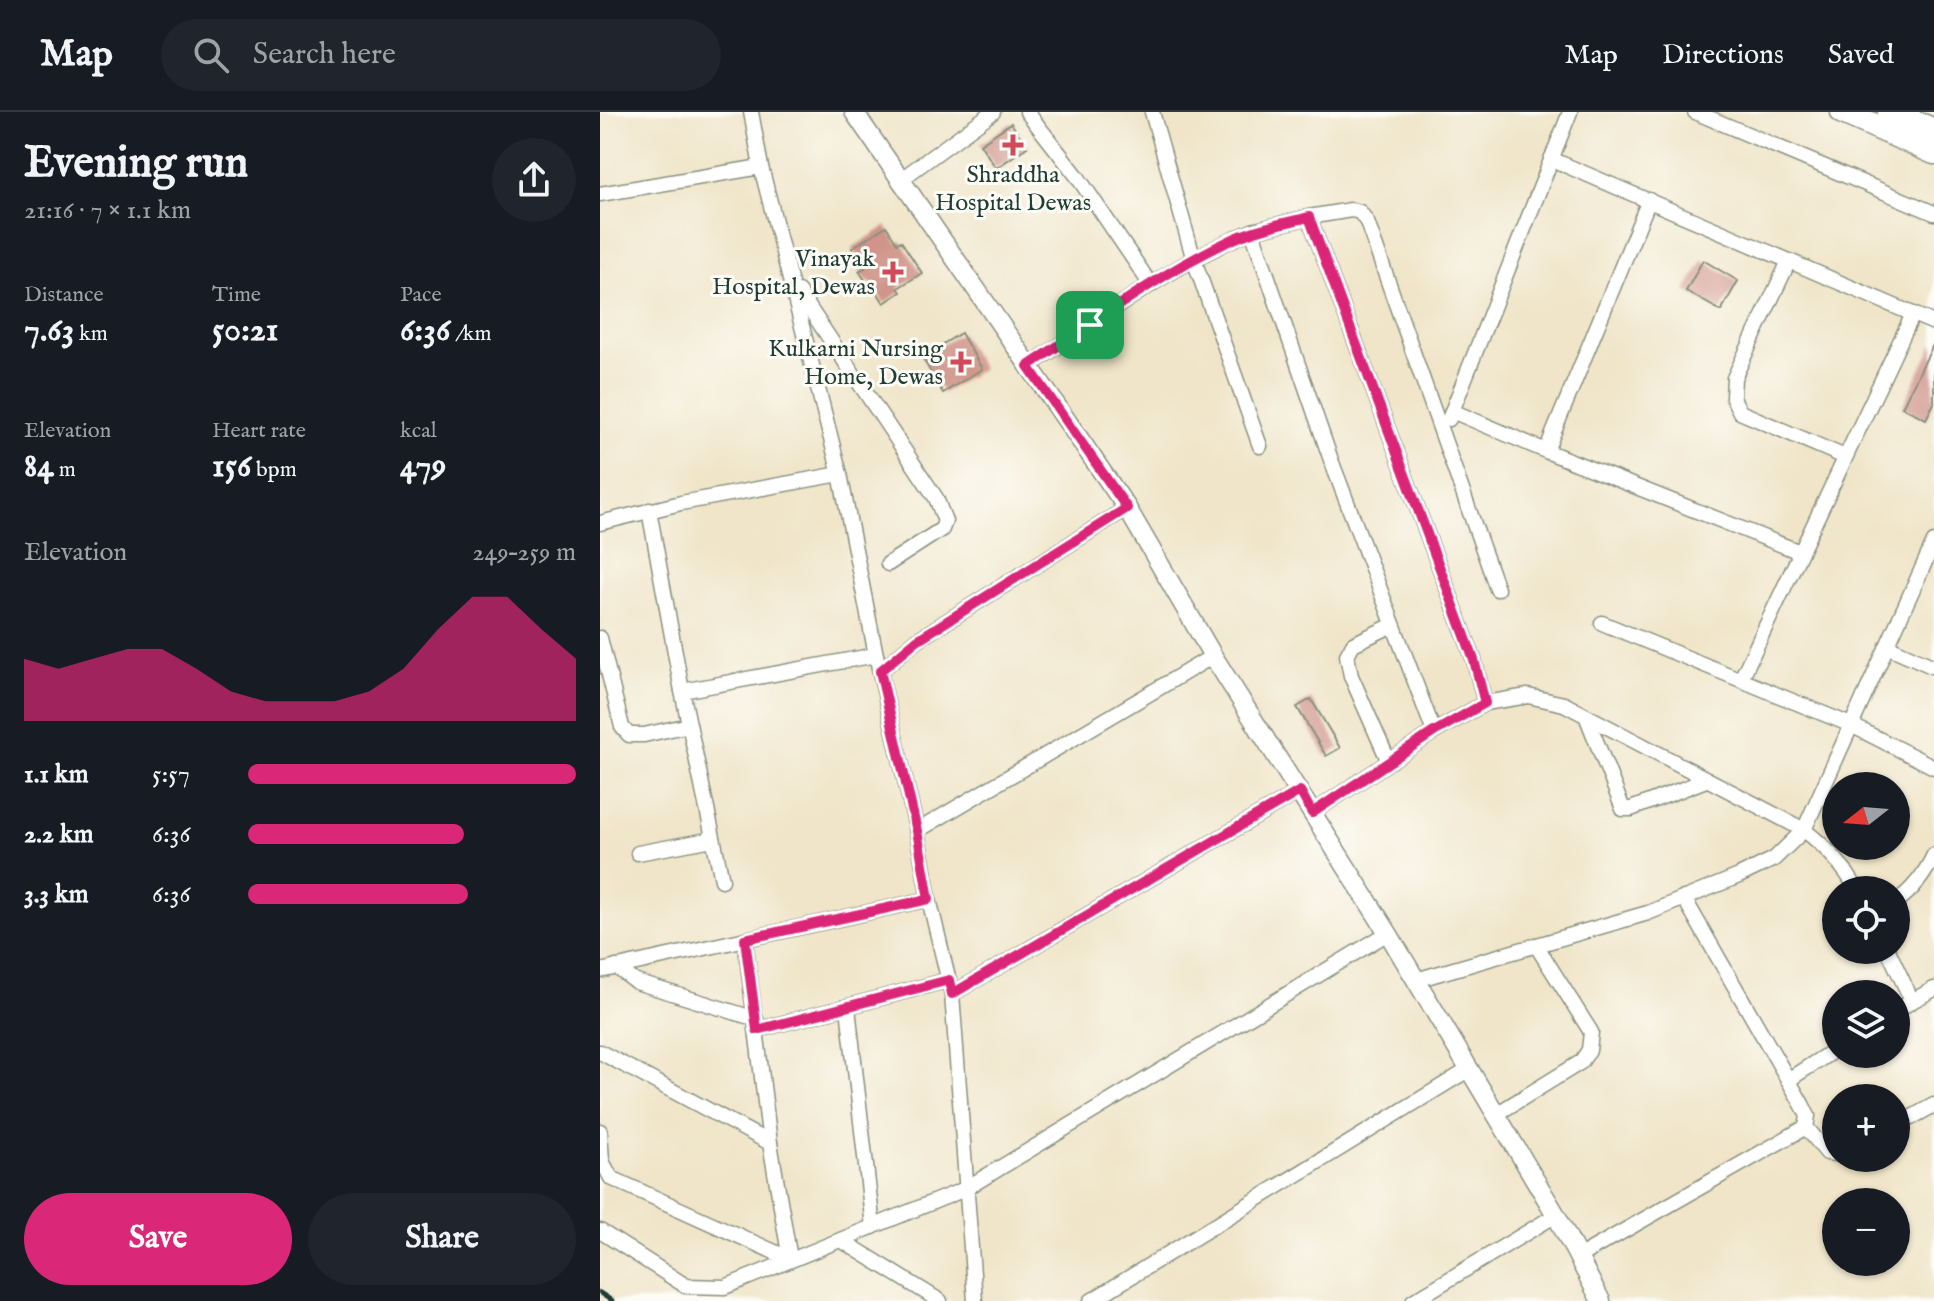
<!DOCTYPE html>
<html lang="en">
<head>
<meta charset="utf-8">
<style>
  body { margin:0; font-family:"IM FELL English",serif; background:#20242c; color:#f1f3f6; height:100vh; display:flex; flex-direction:column; font-size:30px; white-space:nowrap }
  * { box-sizing:border-box; margin:0 }
  p { font-size:26px; color:#9ea1a6 }
  .icon { flex:none; width:44px; height:44px; fill:none; stroke:currentColor; stroke-width:2; stroke-linecap:round; stroke-linejoin:round }
  .map { position:relative; flex:1; overflow:hidden }
  .drawer { display:flex; flex-direction:column; background:#171b24; width:600px }
  .drawer>* { flex:none }
  .needle { width:52px; rotate:253deg }
  .controls { position:absolute; left:1222px; top:660px; display:grid; gap:16px }
  .controls a { display:grid; place-items:center; width:88px; height:88px; border-radius:50%; background:#171b24; box-shadow:0 2px 6px #0004; font-size:40px }
  .pin { position:absolute; display:grid; place-items:center; width:68px; height:68px; color:#fff; margin:-34px; border-radius:16px; box-shadow:0 4px 12px #0006 }
  .round { display:grid; place-items:center; flex:none; width:84px; height:84px; border-radius:42px; background:#20242c }
  .head { display:flex; align-items:center; justify-content:space-between; height:136px; padding:0 24px }
  h1 { font-size:44px; font-weight:700; line-height:60px }
  .figures { display:grid; grid-template-columns:repeat(3,1fr); gap:12px; height:136px; padding:8px 24px }
  .figures div { display:grid; align-content:center }
  .figures b { font-size:34px; font-weight:700 }
  .figures small { font-size:22px; font-weight:400 }
  .figures p { font-size:22px }
  .chart { height:224px; padding:16px 24px }
  .chart p { display:flex; justify-content:space-between }
  .chart svg { width:100%; height:144px; margin-top:8px; fill:#db2777; opacity:.7 }
  .button { display:flex; gap:16px; margin-top:auto; padding:16px 24px }
  .button a { flex:1; height:92px; border-radius:48px; background:#db2777; color:#fff; font-size:32px; font-weight:700; line-height:92px; text-align:center }
  .button a+a { background:#20242c; color:#f1f3f6 }
  ul { padding:0 24px; list-style:none; font-size:26px }
  li { display:grid; grid-template-columns:128px 96px 1fr; align-items:center; height:60px }
  li i { height:20px; border-radius:10px; background:#db2777 }
  header { display:flex; align-items:center; gap:48px; box-sizing:border-box; height:112px; padding:0 40px; background:#171b24; border-bottom:2px solid #363941 }
  header strong { font-size:38px }
  nav { display:flex; gap:44px; margin-inline-start:auto; font-size:28px }
  .search { width:560px; height:72px; background:#20242c; display:flex; align-items:center; gap:20px; box-sizing:border-box; padding:0 28px; border-radius:44px; color:#9ea1a6; font-size:30px }
  main { display:flex; flex:1; min-height:0 }
  .map>svg:first-child { display:block }
  .building { fill:#d0948a }
  .lines { fill:none; stroke-linecap:round; stroke-linejoin:round }
  .minor-casing { stroke:#88917e; stroke-width:17 }
  .tertiary-casing { stroke:#88917e; stroke-width:21 }
  .primary-casing { stroke:#88917e; stroke-width:27 }
  .minor { stroke:#fff; stroke-width:14 }
  .tertiary { stroke:#fff; stroke-width:18 }
  .primary { stroke:#fff; stroke-width:24 }
  .rail { stroke:#1f3d34; stroke-width:5 }
  .route-casing { stroke:#fff; stroke-width:16 }
  .route { stroke:#db2777; stroke-width:10 }
  .poi-dot { fill:#d1495b; stroke:#fdfcf7; stroke-width:3 }
  .labels { text-anchor:middle; stroke-width:6; stroke-linejoin:round; paint-order:stroke }
  .poi-label { font-size:24px; fill:#1f3d34; stroke:#fdfcf7; text-anchor:end }
</style>
</head>
<body>
<header>
<strong>Map</strong>
<div class="search"><svg class="icon" aria-label="search" viewBox="0 0 24 24"><circle cx="10" cy="10" r="6"/><path d="M15 15l6 6"/></svg>Search here</div>
<nav><a>Map</a><a>Directions</a><a>Saved</a></nav>
</header>
<main>
<section class="drawer">
<div class="head"><div><h1>Evening run</h1><p>21:16 · 7 × 1.1 km</p></div><a class="round"><svg class="icon" aria-label="share" viewBox="0 0 24 24"><path d="M12 15V3M7 8l5-5 5 5M5 13v7h14v-7"/></svg></a></div>
<div class="figures">
<div><p>Distance</p><b>7.63<small> km</small></b></div>
<div><p>Time</p><b>50:21</b></div>
<div><p>Pace</p><b>6:36<small> /km</small></b></div>
</div>
<div class="figures">
<div><p>Elevation</p><b>84<small> m</small></b></div>
<div><p>Heart rate</p><b>156<small> bpm</small></b></div>
<div><p>kcal</p><b>479</b></div>
</div>
<div class="chart"><p><span>Elevation</span>249–259 m</p>
<svg viewBox="0 0 160 44" preserveAspectRatio="none"><path d="M0 44V25L10 28L20 25L30 22L40 22L50 28L60 35L70 38L80 38L90 38L100 35L110 28L120 16L130 6L140 6L150 16L160 25V44z"/></svg>
</div>
<ul>
<li><b>1.1 km</b>5:57<i style="width:100%"></i></li>
<li><b>2.2 km</b>6:36<i style="width:66%"></i></li>
<li><b>3.3 km</b>6:36<i style="width:67%"></i></li>
</ul>
<div class="button"><a>Save</a><a>Share</a></div>
</section>
<div class="map">
<svg width="1334" height="1189" viewBox="0 0 1334 1189">
  <rect width="100%" height="100%" fill="#fdfcf7"/>
  <filter id="ink" filterUnits="userSpaceOnUse"><feTurbulence type="fractalNoise" baseFrequency=".0125" numOctaves="2"/><feDisplacementMap in="SourceGraphic" scale="16" xChannelSelector="R" yChannelSelector="G"/><feConvolveMatrix kernelMatrix="1 2 1 2 8 2 1 2 1" color-interpolation-filters="sRGB"/></filter>
  <filter id="wash" filterUnits="userSpaceOnUse"><feTurbulence type="fractalNoise" baseFrequency=".006" numOctaves="4" result="noise"/><feDisplacementMap in="SourceGraphic" scale="32" xChannelSelector="R" yChannelSelector="G"/><feGaussianBlur stdDeviation="1.8" result="paint"/><feColorMatrix in="noise" values="0 0 0 0 0 0 0 0 0 0 0 0 0 0 0 0 0 1.4 0 .05"/><feComposite in="paint" operator="in"/></filter>
  <g filter="url(#wash)">
    <rect width="100%" height="100%" fill="#f0e5c9"/>
    <g id="blocks">
      <!-- building -->
      <g class="building">
        <path d="M411,11L427,35L396,56L380,32Z"/>
        <path d="M286,114L297,131L301,129L322,161L298,176L301,180L284,191L270,169L267,171L259,159L265,156L252,136Z"/>
        <path d="M1103,148L1138,169L1121,199L1086,179Z"/>
        <path d="M361,221L382,257L343,281L322,245Z"/>
        <path d="M1334,231V291L1326,307L1302,295Z"/>
        <path d="M711,587L740,636L726,644L697,595Z"/>
      </g>
    </g>
  </g>
  <g filter="url(#ink)">
    <use href="#blocks" fill-opacity="0" stroke="#88917e" stroke-width="2"/>
    <g class="lines">
      <!-- minor casing -->
      <g class="minor-casing">
        <g id="minor">
          <path d="M151,0L161,55L240,362L276,543L317,719L329,787L352,882L375,1189"/>
          <path d="M427,0L477,64L551,173"/>
          <path d="M552,0L594,148L660,334"/>
          <path d="M1095,0L1334,101"/>
          <path d="M951,47L1334,211"/>
          <path d="M300,68L393,0"/>
          <path d="M0,82L161,55"/>
          <path d="M709,105L751,98L760,100L767,110L897,477"/>
          <path d="M652,119L709,105L874,548L885,591"/>
          <path d="M1189,149L1134,266L1133,286L1140,300L1245,345"/>
          <path d="M198,179L336,386L345,409L342,417L288,452"/>
          <path d="M428,254C501,207 572,152 652,119L731,348L834,620"/>
          <path d="M852,299L946,339L1200,440"/>
          <path d="M849,307L970,0"/>
          <path d="M946,339L1049,88"/>
          <path d="M49,398L82,579L122,768"/>
          <path d="M0,411L81,391L240,362"/>
          <path d="M1002,511L1251,613L1334,655"/>
          <path d="M0,526L22,615L29,623H44L89,613"/>
          <path d="M1287,534L1334,555"/>
          <path d="M280,559L317,528L527,396"/>
          <path d="M1141,567L1313,202"/>
          <path d="M82,579L276,543"/>
          <path d="M987,606L1023,697H1031L1106,668"/>
          <path d="M789,650L751,564L747,543L753,532L793,513"/>
          <path d="M712,701L834,620L885,591L928,584L964,592L1204,718C1225,734 1244,754 1257,778"/>
          <path d="M317,719L613,544"/>
          <path d="M38,741L113,727"/>
          <path d="M1296,790C1313,778 1325,762 1334,743"/>
          <path d="M145,827L170,1031L190,1147"/>
          <path d="M1288,838L1312,889L1334,877"/>
          <path d="M16,855L36,870L156,907"/>
          <path d="M0,859L329,787"/>
          <path d="M816,868L1048,801L1139,764L1174,747L1204,718L1334,430"/>
          <path d="M352,882L700,679"/>
          <path d="M248,896L273,1115"/>
          <path d="M1296,899L1312,889"/>
          <path d="M157,918L349,868"/>
          <path d="M0,940L170,1031"/>
          <path d="M1188,968L1236,937"/>
          <path d="M895,1003L981,950L989,938L991,920L936,833"/>
          <path d="M1296,1014L1334,993"/>
          <path d="M1206,1015L1227,1041L1236,1042"/>
          <path d="M0,1019L2,1049L11,1066L190,1147"/>
          <path d="M0,1119L86,1174L125,1175L365,1077L788,821"/>
          <path d="M241,1128L340,1189"/>
          <path d="M978,1145L1206,1015L1208,1004L1202,992L1084,786"/>
          <path d="M491,1189L868,958"/>
          <path d="M813,1189L956,1103"/>
        </g>
      </g>
      <!-- tertiary casing -->
      <g class="tertiary-casing">
        <path id="tertiary" d="M254,0L527,396L613,544L788,821L956,1103L1001,1189"/>
      </g>
      <!-- primary casing -->
      <g class="primary-casing">
        <g id="primary">
          <path d="M1243,0L1334,40"/>
          <path d="M1290,0L1334,19"/>
        </g>
      </g>
      <!-- minor -->
      <use href="#minor" class="minor"/>
      <!-- tertiary -->
      <use href="#tertiary" class="tertiary"/>
      <!-- primary -->
      <use href="#primary" class="primary"/>
      <!-- rail -->
      <path class="rail" d="M0,1181L12,1189"/>
    </g>
  </g>
  <g class="lines" filter="url(#ink)">
    <!-- route casing -->
    <g class="route-casing">
      <path id="route" d="M709,105L874,548L885,591L834,620L712,701L700,679L352,882L349,868L157,918L145,827L329,787L317,719L280,559L317,528L527,396L428,254C493,211 557,163 627,130C653,117 682,112 709,105Z"/>
    </g>
    <!-- route -->
    <use href="#route" class="route"/>
  </g>
  <!-- markers -->
  <g class="poi-dot">
    <path d="M409 21h8v8h8v8h-8v8h-8v-8h-8v-8h8z"/>
    <path d="M289 148h8v8h8v8h-8v8h-8v-8h-8v-8h8z"/>
    <path d="M357 238h8v8h8v8h-8v8h-8v-8h-8v-8h8z"/>
  </g>
  <g class="labels">
    <!-- poi labels -->
    <g class="poi-label">
      <text x="413" y="70" text-anchor="middle">Shraddha<tspan x="413" dy="28">Hospital Dewas</tspan></text>
      <text x="275" y="154">Vinayak<tspan x="275" dy="28">Hospital, Dewas</tspan></text>
      <text x="343" y="244">Kulkarni Nursing<tspan x="343" dy="28">Home, Dewas</tspan></text>
    </g>
  </g>
</svg>
<div class="controls">
<a><svg class="needle" viewBox="-14 -14 28 28"><path d="M0-13l5 13h-10z" fill="#e53935"/><path d="M0 13l5-13h-10z" fill="#9ea1a6"/></svg></a>
<a><svg class="icon" aria-label="locate" viewBox="0 0 24 24"><circle cx="12" cy="12" r="6"/><path d="M12 2v4M12 18v4M2 12h4M18 12h4"/></svg></a>
<a><svg class="icon" aria-label="layers" viewBox="0 0 24 24"><path d="M12 4l9 5-9 5-9-5zM3 14l9 5 9-5"/></svg></a>
<a>+</a>
<a>−</a>
</div>
<div class="pin" style="left:490px;top:213px;background:#1e9e55"><svg class="icon" aria-label="arrive" viewBox="0 0 24 24"><path d="M6 21V4h12l-3 4 3 4H6"/></svg></div>
</div>
</main>
</body>
</html>
